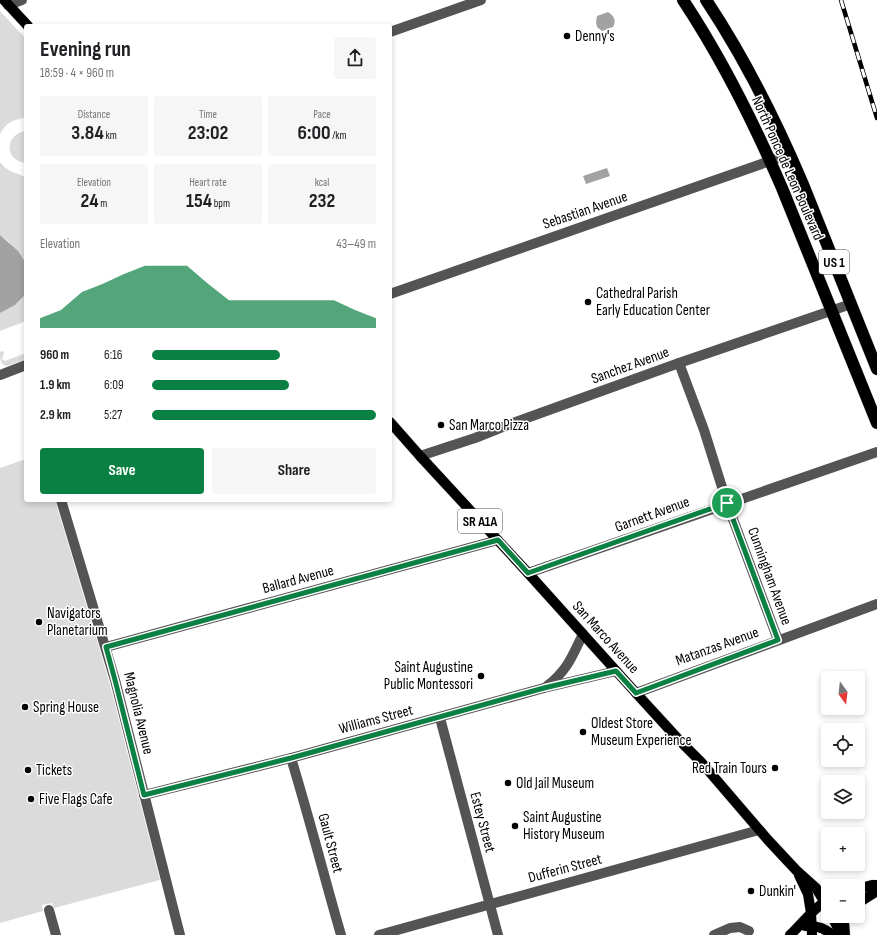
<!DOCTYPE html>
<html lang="en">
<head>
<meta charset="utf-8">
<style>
  body { margin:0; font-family:"Sofia Sans Condensed",sans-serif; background:#f6f6f6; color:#202124; height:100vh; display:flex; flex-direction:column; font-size:15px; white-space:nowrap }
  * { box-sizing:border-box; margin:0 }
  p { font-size:13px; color:#757577 }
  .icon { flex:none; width:22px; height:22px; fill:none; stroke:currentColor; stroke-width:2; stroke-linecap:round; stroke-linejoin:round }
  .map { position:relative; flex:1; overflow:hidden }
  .panel { position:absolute; left:24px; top:24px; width:368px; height:478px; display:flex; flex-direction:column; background:#fff; border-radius:4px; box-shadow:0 2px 6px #0003 }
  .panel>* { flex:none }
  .needle { width:26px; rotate:165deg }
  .fabs { position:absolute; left:821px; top:671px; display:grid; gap:8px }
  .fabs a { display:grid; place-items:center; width:44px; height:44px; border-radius:4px; background:#fff; box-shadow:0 2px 6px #0003; font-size:20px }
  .pin { position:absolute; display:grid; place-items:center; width:34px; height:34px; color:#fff; margin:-17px; border:2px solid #fff; border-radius:50%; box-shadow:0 1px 4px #0007 }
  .round { display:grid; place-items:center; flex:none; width:42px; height:42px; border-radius:4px; background:#f6f6f6 }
  .overview { display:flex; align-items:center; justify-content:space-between; height:68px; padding:0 16px }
  h1 { font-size:22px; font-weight:700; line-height:30px }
  .figures { display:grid; grid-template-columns:repeat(3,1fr); gap:6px; height:68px; padding:4px 16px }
  .figures div { display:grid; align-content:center; border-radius:4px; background:#f6f6f6; text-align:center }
  .figures b { font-size:20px; font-weight:700 }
  .figures small { font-size:11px; font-weight:400 }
  .figures p { font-size:11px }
  .chart { height:112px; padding:8px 16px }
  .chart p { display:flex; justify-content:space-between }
  .chart svg { width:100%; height:72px; margin-top:4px; fill:#0b8043; opacity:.7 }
  .primary-button { display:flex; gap:8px; margin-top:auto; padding:8px 16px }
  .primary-button a { flex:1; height:46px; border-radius:4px; background:#0b8043; color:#fff; font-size:16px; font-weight:700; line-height:46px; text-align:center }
  .primary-button a+a { background:#f6f6f6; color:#202124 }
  ul { padding:0 16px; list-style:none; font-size:13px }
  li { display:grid; grid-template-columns:64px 48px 1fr; align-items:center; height:30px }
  li i { height:10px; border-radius:5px; background:#0b8043 }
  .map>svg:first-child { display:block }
  .green { fill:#dbdbdb }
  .water { fill:#a2a2a2 }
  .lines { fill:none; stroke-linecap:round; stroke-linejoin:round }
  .major-casing { stroke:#dbdbdb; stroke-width:11 }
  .highway-casing { stroke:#dbdbdb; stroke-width:13 }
  .minor { stroke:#545454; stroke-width:10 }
  .major { stroke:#000; stroke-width:10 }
  .highway { stroke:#000; stroke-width:12 }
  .rail-casing { stroke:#000; stroke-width:4.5 }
  .rail { stroke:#fff; stroke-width:3; stroke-dasharray:9; stroke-linecap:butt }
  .route-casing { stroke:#fff; stroke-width:8 }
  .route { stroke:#0b8043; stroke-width:5 }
  .poi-dot { fill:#000; stroke:#fff; stroke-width:1.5 }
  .labels { text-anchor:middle; stroke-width:3; stroke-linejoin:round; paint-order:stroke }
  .shield { fill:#fff; stroke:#4c4c4c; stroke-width:1 }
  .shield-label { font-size:14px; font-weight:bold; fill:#000 }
  .poi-label { font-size:15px; fill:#000; stroke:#fff; text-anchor:start }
  .street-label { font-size:15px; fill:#000; stroke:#fff }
</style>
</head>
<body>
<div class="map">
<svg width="877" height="935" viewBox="0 0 877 935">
  <rect width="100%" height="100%" fill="#fff"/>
  <!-- green -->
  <g class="green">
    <path d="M0,11L26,39V118C13,119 6,123 0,134Z"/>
    <path d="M26,131V163C4,161 4,134 26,131Z"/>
    <path d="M0,162C9,174 15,171 26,178V266L25,262L9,242L0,235Z"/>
    <path d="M26,291V321L0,331V313C11,307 22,303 26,291Z"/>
    <path d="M2,351H3L4,353L2,359L5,361L26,353V359L7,366C0,365 0,358 0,352Z"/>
    <path d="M26,459V500H55L109,681L160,880L54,908L52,903L42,905L43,911L0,923V468Z"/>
  </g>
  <!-- water -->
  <g class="water">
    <path d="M608,12C613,15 617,20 613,27L602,31L597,27L596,22L597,16Z"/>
    <path d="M607,168L610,176L586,184L583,176Z"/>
    <path d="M0,235L18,251L25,262L26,266V291L24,296L15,305L0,313Z"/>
  </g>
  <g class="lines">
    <!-- major casing -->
    <g class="major-casing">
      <g id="major">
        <path d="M4,0L28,26"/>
        <path d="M390,422L420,456L528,573L636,693L679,740L701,762L768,840L796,870L816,888L828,908"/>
        <path d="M799,875L808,894L811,913L812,935"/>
        <path d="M858,889L872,885H877"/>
        <path d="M858,903L877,891"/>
        <path d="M832,916L841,935"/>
        <path d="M805,926C816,925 824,928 833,935"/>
        <path d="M790,935C801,925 815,906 828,900"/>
        <path d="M845,935L844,922L846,916"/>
      </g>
    </g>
    <!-- highway casing -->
    <g class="highway-casing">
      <g id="highway">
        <path d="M683,0C722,59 754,123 782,188L877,423"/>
        <path d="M706,0C744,57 775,119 802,182L877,369"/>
      </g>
    </g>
    <!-- minor -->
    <g class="minor">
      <path d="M8,5L22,0"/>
      <path d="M390,32L481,0"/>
      <path d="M390,294L790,154"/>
      <path d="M679,363L704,430L727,503L778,640"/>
      <path d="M0,375L26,365"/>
      <path d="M420,456L475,438L513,423L679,363L851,304"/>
      <path d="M61,500L115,680L180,935"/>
      <path d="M528,573L877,452"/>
      <path d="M106,647L498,540"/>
      <path d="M547,686C568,670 572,656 583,634"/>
      <path d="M636,693L877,604"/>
      <path d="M440,718L498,935"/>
      <path d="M291,758C309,817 324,876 341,935"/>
      <path d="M144,795L291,758L544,688L616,671"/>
      <path d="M49,910L56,935"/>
      <path d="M379,935L759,830"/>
      <path d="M714,935L730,928L740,927L749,931"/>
    </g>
    <!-- major -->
    <use href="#major" class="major"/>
    <!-- highway -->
    <use href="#highway" class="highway"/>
    <!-- rail casing -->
    <g class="rail-casing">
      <path id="rail" d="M841,0L877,118"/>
    </g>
    <!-- rail -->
    <use href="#rail" class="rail"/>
  </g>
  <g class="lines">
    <!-- route casing -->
    <g class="route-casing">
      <path id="route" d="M727,503L778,640L636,693L616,671L544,688L291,758L144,795L115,680L106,647L498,540L528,573Z"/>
    </g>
    <!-- route -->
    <use href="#route" class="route"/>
  </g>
  <!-- markers -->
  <g class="poi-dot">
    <circle cx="567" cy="36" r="4"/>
    <circle cx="588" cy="302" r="4"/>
    <circle cx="441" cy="425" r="4"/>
    <circle cx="39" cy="622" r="4"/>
    <circle cx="481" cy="676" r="4"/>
    <circle cx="25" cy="707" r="4"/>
    <circle cx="583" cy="732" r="4"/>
    <circle cx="775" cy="768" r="4"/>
    <circle cx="28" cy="770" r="4"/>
    <circle cx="508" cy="783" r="4"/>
    <circle cx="31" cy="799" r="4"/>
    <circle cx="515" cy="826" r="4"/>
    <circle cx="751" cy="891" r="4"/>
  </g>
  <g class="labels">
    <!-- shield labels -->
    <g class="shield">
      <rect x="819" y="250" width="30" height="24" rx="3"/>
      <rect x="458" y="509" width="44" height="24" rx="3"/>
    </g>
    <g class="shield-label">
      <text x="834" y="267">US 1</text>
      <text x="480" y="526">SR A1A</text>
    </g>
    <!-- poi labels -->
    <g class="poi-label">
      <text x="575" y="41">Denny's</text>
      <text x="596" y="298">Cathedral Parish<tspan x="596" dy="17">Early Education Center</tspan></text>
      <text x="449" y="430">San Marco Pizza</text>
      <text x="47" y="618">Navigators<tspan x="47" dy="17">Planetarium</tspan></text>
      <text x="473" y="672" text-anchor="end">Saint Augustine<tspan x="473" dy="17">Public Montessori</tspan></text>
      <text x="33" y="712">Spring House</text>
      <text x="591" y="728">Oldest Store<tspan x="591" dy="17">Museum Experience</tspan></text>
      <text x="767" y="773" text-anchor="end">Red Train Tours</text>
      <text x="36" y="775">Tickets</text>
      <text x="516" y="788">Old Jail Museum</text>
      <text x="39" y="804">Five Flags Cafe</text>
      <text x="523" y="822">Saint Augustine<tspan x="523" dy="17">History Museum</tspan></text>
      <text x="759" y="896">Dunkin'</text>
    </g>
    <!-- street labels -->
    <g class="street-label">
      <text transform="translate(788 168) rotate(66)" y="5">North Ponce de Leon Boulevard</text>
      <text transform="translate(585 210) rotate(-19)" y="5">Sebastian Avenue</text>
      <text transform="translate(630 365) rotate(-20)" y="5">Sanchez Avenue</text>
      <text transform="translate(652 514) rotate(-20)" y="5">Garnett Avenue</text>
      <text transform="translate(770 576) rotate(70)" y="5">Cunningham Avenue</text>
      <text transform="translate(298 579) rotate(-15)" y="5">Ballard Avenue</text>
      <text transform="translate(606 637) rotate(48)" y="5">San Marco Avenue</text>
      <text transform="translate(717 646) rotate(-20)" y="5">Matanzas Avenue</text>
      <text transform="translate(139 713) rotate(76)" y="5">Magnolia Avenue</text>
      <text transform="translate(376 719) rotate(-15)" y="5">Williams Street</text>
      <text transform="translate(483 822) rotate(75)" y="5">Estey Street</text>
      <text transform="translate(331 843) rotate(75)" y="5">Gault Street</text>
      <text transform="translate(565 868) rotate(-15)" y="5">Dufferin Street</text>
    </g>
  </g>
</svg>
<div class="fabs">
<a><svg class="needle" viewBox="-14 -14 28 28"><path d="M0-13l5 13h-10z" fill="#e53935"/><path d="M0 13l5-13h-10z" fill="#757577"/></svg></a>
<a><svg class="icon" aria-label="locate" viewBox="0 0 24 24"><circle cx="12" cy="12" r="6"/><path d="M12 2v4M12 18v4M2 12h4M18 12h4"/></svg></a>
<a><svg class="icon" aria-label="layers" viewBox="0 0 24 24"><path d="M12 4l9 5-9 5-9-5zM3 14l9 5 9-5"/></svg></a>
<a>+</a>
<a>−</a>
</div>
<div class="pin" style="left:727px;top:503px;background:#1e9e55"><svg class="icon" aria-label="arrive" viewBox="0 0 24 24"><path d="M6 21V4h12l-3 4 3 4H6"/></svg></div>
<section class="panel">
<div class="overview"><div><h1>Evening run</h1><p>18:59 · 4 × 960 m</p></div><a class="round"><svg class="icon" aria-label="share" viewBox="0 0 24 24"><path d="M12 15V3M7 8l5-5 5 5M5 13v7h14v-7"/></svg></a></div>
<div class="figures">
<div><p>Distance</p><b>3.84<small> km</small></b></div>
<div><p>Time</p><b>23:02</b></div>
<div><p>Pace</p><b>6:00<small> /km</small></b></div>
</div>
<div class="figures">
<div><p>Elevation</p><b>24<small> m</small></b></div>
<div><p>Heart rate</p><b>154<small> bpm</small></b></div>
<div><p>kcal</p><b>232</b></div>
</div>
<div class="chart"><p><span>Elevation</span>43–49 m</p>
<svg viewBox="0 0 160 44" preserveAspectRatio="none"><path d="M0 44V38L10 33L20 22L30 17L40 11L50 6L60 6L70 6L80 17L90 27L100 27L110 27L120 27L130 27L140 27L150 33L160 38V44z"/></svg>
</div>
<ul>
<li><b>960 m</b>6:16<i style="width:57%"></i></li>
<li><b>1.9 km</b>6:09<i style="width:61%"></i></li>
<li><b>2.9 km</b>5:27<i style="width:100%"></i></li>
</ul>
<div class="primary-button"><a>Save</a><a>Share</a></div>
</section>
</div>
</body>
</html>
